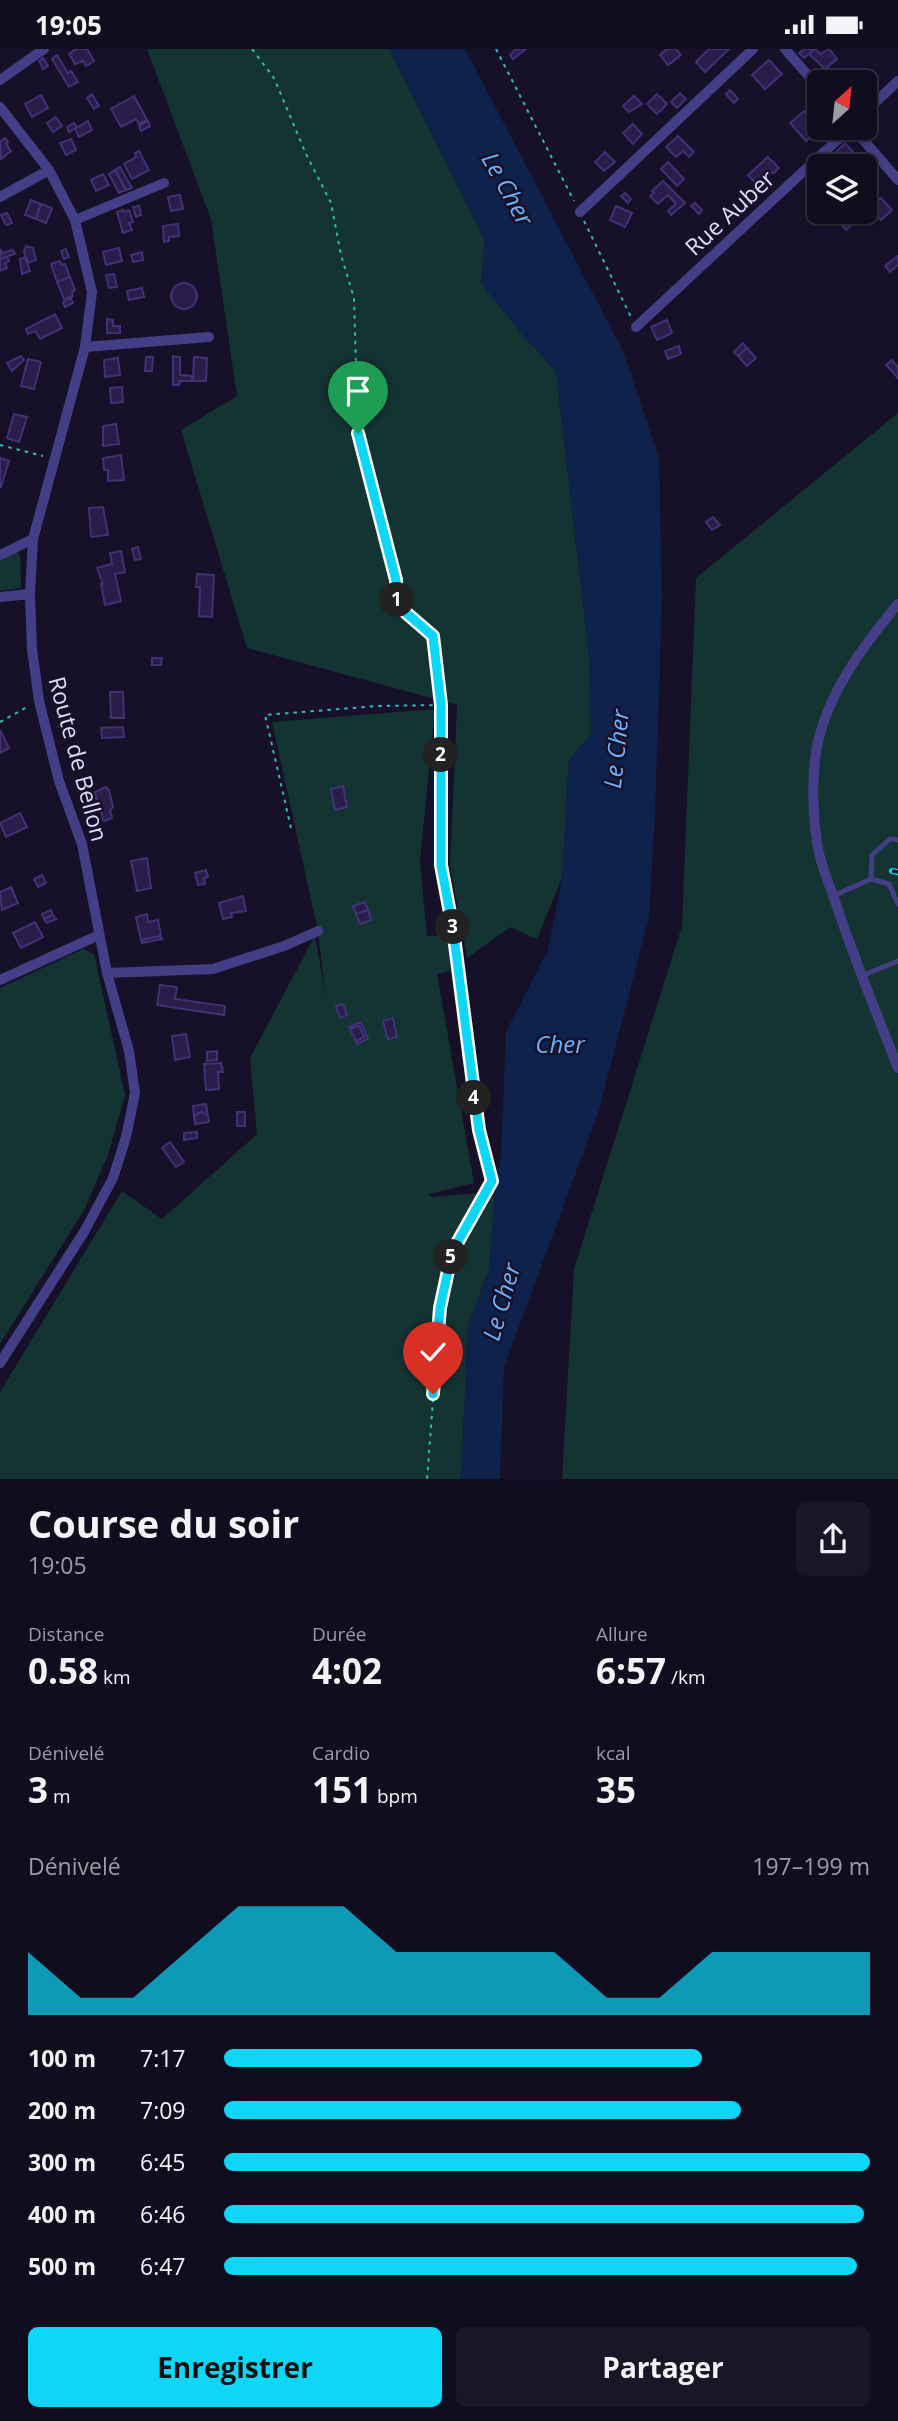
<!DOCTYPE html>
<html lang="fr">
<head>
<meta charset="utf-8">
<style>
  body { margin:0; font-family:"Open Sans",sans-serif; background:#191628; color:#f1f3f6; height:100vh; display:flex; flex-direction:column; font-size:26px; white-space:nowrap }
  * { box-sizing:border-box; margin:0 }
  p { font-size:23px; color:#9c9ca4 }
  .icon { flex:none; width:38px; height:38px; fill:none; stroke:currentColor; stroke-width:2; stroke-linecap:round; stroke-linejoin:round }
  .map { position:relative; height:1430px; overflow:hidden }
  .panel { display:flex; flex-direction:column; background:#100d1f; flex:1 }
  .panel>* { flex:none }
  .needle { width:46px; rotate:27deg }
  .buttons { position:absolute; left:807px; top:21px; display:grid; gap:14px }
  .buttons a { display:grid; place-items:center; width:70px; height:70px; border-radius:10px; background:#100d1f; box-shadow:0 4px 10px #0003,0 0 0 2px #302d3d; font-size:35px }
  .pin { position:absolute; display:grid; place-items:center; width:60px; height:60px; color:#fff; margin:-72px -30px; border-radius:50% 50% 50% 0; rotate:-45deg; box-shadow:0 0 7px #0007 }
  .pin .icon { rotate:45deg }
  .km { position:absolute; width:35px; height:35px; margin:-18px; border-radius:50%; background:#222; color:#fff; font-size:19px; line-height:35px; text-align:center }
  .round { display:grid; place-items:center; flex:none; width:74px; height:74px; border-radius:10px; background:#191628 }
  .summary { display:flex; align-items:center; justify-content:space-between; height:119px; padding:0 28px }
  h1 { font-size:38px; font-weight:700; line-height:52px }
  .figures { display:grid; grid-template-columns:repeat(3,1fr); gap:10px; height:119px; padding:7px 28px }
  .figures div { display:grid; align-content:center }
  .figures b { font-size:35px; font-weight:700 }
  .figures small { font-size:19px; font-weight:400 }
  .figures p { font-size:19px }
  .chart { height:196px; padding:14px 28px }
  .chart p { display:flex; justify-content:space-between }
  .chart svg { width:100%; height:126px; margin-top:7px; fill:#0dd6f7; opacity:.7 }
  .action { display:flex; gap:14px; margin-top:auto; padding:14px 28px }
  .action a { flex:1; height:80px; border-radius:10px; background:#0dd6f7; color:#111; font-size:28px; font-weight:700; line-height:80px; text-align:center }
  .action a+a { background:#191628; color:#f1f3f6 }
  ul { padding:0 28px; list-style:none; font-size:23px }
  li { display:grid; grid-template-columns:112px 84px 1fr; align-items:center; height:52px }
  li i { height:18px; border-radius:9px; background:#0dd6f7 }
  .status { display:flex; justify-content:space-between; align-items:center; height:49px; padding:0 35px; background:#100d1f; direction:ltr }
  .status svg { height:19px; fill:currentColor }
  .map>svg:first-child { display:block }
  .green { fill:#143333 }
  .water { fill:#0f224b }
  .building { fill:#291e49; stroke:#413175; stroke-width:2 }
  .lines { fill:none; stroke-linecap:round; stroke-linejoin:round }
  .path { stroke:#34b8b6; stroke-width:2; stroke-dasharray:3.5 5; stroke-linecap:butt }
  .lane { stroke:#443e86; stroke-width:5 }
  .street { stroke:#443e86; stroke-width:10 }
  .rail-casing { stroke:#0dd6f7; stroke-width:6 }
  .rail { stroke:#161129; stroke-width:3.5; stroke-dasharray:10; stroke-linecap:butt }
  .route-casing { stroke:#fff; stroke-width:14 }
  .route { stroke:#0dd6f7; stroke-width:9 }
  .labels { text-anchor:middle; stroke-width:5; stroke-linejoin:round; paint-order:stroke }
  .street-label { font-size:23px; fill:#e0dbfe; stroke:#161129 }
  .water-label { font-size:24px; font-style:italic; fill:#6cb2fa; stroke:#161129 }
</style>
</head>
<body>
<div class="status"><b>19:05</b><svg viewBox="0 0 49 12"><path d="M0 12V9h3v3zM5 12V6h3v6zM10 12V3h3v9zM15 12V0h3v12zM26 1h20v11H26zM47 4h2v5h-2z"/></svg></div>
<div class="map">
<svg width="898" height="1431" viewBox="0 0 898 1431">
  <rect width="100%" height="100%" fill="#161129"/>
  <!-- green -->
  <g class="green">
    <path d="M147,0H389L485,191L481,234L526,290L556,322L589,606L591,685L569,711L562,829L537,890L510,878L467,909L450,817L457,656L247,599L181,381L237,347L211,170Z"/>
    <path d="M898,364V1430L562,1431L574,1220L682,877L696,529Z"/>
    <path d="M14,502L20,505L21,539L0,542V510Z"/>
    <path d="M435,660L420,812L427,887L449,886L450,922L437,925L474,1134L429,1145L431,1148L495,1143L489,1221L468,1277L462,1413L460,1430H0V1343L122,1142L162,1170L257,1085L250,1009L315,886L326,950L318,882L272,673Z"/>
    <path d="M83,900L94,905L125,1046L108,1106L84,1161L0,1295V939Z"/>
  </g>
  <!-- water -->
  <path class="water" d="M389,0H465L623,302L659,410L662,547L655,767L649,868L599,1061L504,1318L500,1430H460L462,1413L468,1277L489,1221L495,1143L501,1107L506,983L548,901L562,829L569,711L591,685L589,606L556,322L526,290L481,234L485,191Z"/>
  <!-- building -->
  <g class="building">
    <path d="M76,0H87L94,12L86,17L83,12L75,15L69,5Z"/>
    <path d="M516,0H526L513,10L510,6Z"/>
    <path d="M667,0H676L681,6L668,16L660,6Z"/>
    <path d="M709,0H729L705,23L696,13Z"/>
    <path d="M804,0H815L804,9L799,4Z"/>
    <path d="M815,0L820,5L829,0L837,10L825,20L809,5Z"/>
    <path d="M57,6L68,24L71,22L78,33L69,38L52,10Z"/>
    <path d="M43,9L48,17L43,20L39,12Z"/>
    <path d="M769,11L782,25L765,40L752,26Z"/>
    <path d="M730,41L738,50L734,54L726,45Z"/>
    <path d="M680,44L686,50L677,59L671,53Z"/>
    <path d="M92,45L99,57L94,60L87,49Z"/>
    <path d="M657,45L667,55L657,65L647,55Z"/>
    <path d="M41,46L48,59L32,68L25,55Z"/>
    <path d="M134,47L147,71L139,75L136,70L121,78L111,60Z"/>
    <path d="M634,47L642,55L629,63L623,57Z"/>
    <path d="M804,62L810,68L806,71L816,83L806,92L790,74Z"/>
    <path d="M56,68L62,77L53,83L47,74Z"/>
    <path d="M88,72L92,81L79,88L75,80Z"/>
    <path d="M148,72L150,77L141,82L139,77Z"/>
    <path d="M74,74L77,78L69,83L67,78Z"/>
    <path d="M633,75L642,85L633,95L623,84Z"/>
    <path d="M678,87L694,103L689,108L683,102L676,108L666,98Z"/>
    <path d="M5,89L8,93L6,95L11,102L1,110L0,93Z"/>
    <path d="M71,90L76,101L66,106L60,94Z"/>
    <path d="M845,94L853,103L843,112L836,103Z"/>
    <path d="M139,102L149,121L132,130L124,115L136,108L135,104Z"/>
    <path d="M605,103L615,113L604,122L595,113Z"/>
    <path d="M853,103L861,113L857,117H848L843,112Z"/>
    <path d="M768,108L779,119L774,124L772,123L759,138L748,126Z"/>
    <path d="M668,113L684,130L677,137L661,120Z"/>
    <path d="M120,118L132,139L126,141L115,121Z"/>
    <path d="M115,121L126,141L119,144L109,125Z"/>
    <path d="M103,125L109,136L96,142L91,131Z"/>
    <path d="M663,132L685,154L671,166L668,162L676,155L668,146L658,155L650,147L654,144L652,142Z"/>
    <path d="M625,144L631,150L628,154L621,147Z"/>
    <path d="M180,146L183,160L171,162L168,148Z"/>
    <path d="M881,149L892,161L881,171L870,159Z"/>
    <path d="M31,151L41,155L36,170L25,166Z"/>
    <path d="M695,154L702,161L699,165L691,157Z"/>
    <path d="M41,155L52,159L46,174L36,170Z"/>
    <path d="M139,157L141,166L136,168L133,158Z"/>
    <path d="M616,157L632,164L625,178L610,171Z"/>
    <path d="M123,161L124,163L129,161L133,173L129,174L132,181L123,184L117,163Z"/>
    <path d="M7,164L12,174L6,176L1,166Z"/>
    <path d="M852,166L856,172L846,181L842,176Z"/>
    <path d="M178,175L179,187L169,188V192L164,193L163,177Z"/>
    <path d="M26,197L33,199L36,211L28,214L24,202Z"/>
    <path d="M119,199L122,212L106,216L103,203Z"/>
    <path d="M0,200L2,204L13,201L15,205L0,210Z"/>
    <path d="M66,200L69,208L64,210L61,202Z"/>
    <path d="M142,203L143,211L133,213L131,206Z"/>
    <path d="M898,207V216L890,223L885,217Z"/>
    <path d="M7,208L9,212L5,214L7,219L0,222V210Z"/>
    <path d="M25,208L30,222L22,225L20,210Z"/>
    <path d="M60,212L62,216L65,215L70,228L57,233L51,215Z"/>
    <path d="M114,225L117,238L109,239L106,226Z"/>
    <path d="M70,228L75,241L72,243L73,247L64,250L57,233Z"/>
    <circle cx="184" cy="247" r="13"/>
    <path d="M142,239L144,248L129,251L127,242Z"/>
    <path d="M71,249L73,254L65,258L63,253Z"/>
    <path d="M55,265L62,279L40,290L35,282L28,285L26,280Z"/>
    <path d="M107,270L113,271V277H120V284H107Z"/>
    <path d="M667,271L672,284L657,291L651,278Z"/>
    <path d="M743,294L747,299L738,307L734,303Z"/>
    <path d="M679,297L681,305L668,310L665,302Z"/>
    <path d="M747,299L756,309L747,317L738,307Z"/>
    <path d="M21,307L24,311L12,322L7,314Z"/>
    <path d="M173,307L180,308V326L192,327V332H180L179,336H173Z"/>
    <path d="M146,308H153L152,322H145Z"/>
    <path d="M194,308L207,309L206,332H193Z"/>
    <path d="M118,309L120,326L105,328L104,311Z"/>
    <path d="M28,310L41,313L34,340L21,337Z"/>
    <path d="M892,311L898,318V329L886,316Z"/>
    <path d="M122,338L123,353L111,354L110,339Z"/>
    <path d="M14,365L27,368L19,393L7,389Z"/>
    <path d="M116,375L119,395L103,397V377Z"/>
    <path d="M121,406L124,431L108,432V421H104L103,409Z"/>
    <path d="M0,409L9,412L1,438H0Z"/>
    <path d="M103,458L108,486L91,488L89,459Z"/>
    <path d="M713,468L720,476L712,481L706,473Z"/>
    <path d="M138,498L141,510L135,511L132,500Z"/>
    <path d="M121,502L125,523L115,525L121,552L105,556L101,535H103L97,519L112,515L110,504Z"/>
    <path d="M197,525L214,526L212,568L199,567L200,538H196Z"/>
    <path d="M152,609H162L161,616H152Z"/>
    <path d="M110,643H123L124,669H111Z"/>
    <path d="M123,678L124,688L102,689L101,679Z"/>
    <path d="M0,681L9,699L0,704Z"/>
    <path d="M343,737L347,758L335,761L331,740Z"/>
    <path d="M106,738L109,741L113,758L110,761L112,769L105,772L103,771L101,762L98,760L95,743Z"/>
    <path d="M20,764L27,778L6,788L0,774Z"/>
    <path d="M147,809L151,839L137,842L131,812Z"/>
    <path d="M206,821L208,828L204,829L205,835L198,836L195,824Z"/>
    <path d="M42,826L46,834L38,838L34,830Z"/>
    <path d="M11,838L18,854L2,861L0,843Z"/>
    <path d="M243,847L246,862L231,864L232,868L223,870L219,854Z"/>
    <path d="M365,853L368,861L356,865L353,857Z"/>
    <path d="M51,861L53,866L44,870L42,865Z"/>
    <path d="M368,861L371,871L360,875L356,865Z"/>
    <path d="M147,865L148,873L158,871L161,887L141,891L136,868Z"/>
    <path d="M53,866L56,870L47,874L44,870Z"/>
    <path d="M35,873L43,888L21,899L13,884Z"/>
    <path d="M161,887L162,890L142,894L141,891Z"/>
    <path d="M160,936L177,938L175,950L225,957L224,966L157,956Z"/>
    <path d="M343,955L347,966L340,969L336,957Z"/>
    <path d="M393,969L397,988L388,990L383,972Z"/>
    <path d="M361,973L368,990L357,995L356,992L364,988L359,977L350,980L349,978Z"/>
    <path d="M359,977L364,988L356,992L350,980Z"/>
    <path d="M186,985L190,1008L175,1011L172,987Z"/>
    <path d="M217,1002V1011L207,1012V1003Z"/>
    <path d="M221,1014L223,1023H218L219,1040L206,1041L204,1015Z"/>
    <path d="M206,1055L208,1067L202,1063L194,1067L193,1057Z"/>
    <path d="M202,1063L208,1067L209,1073L195,1075L194,1067Z"/>
    <rect x="237" y="1063" width="8" height="14"/>
    <path d="M197,1083V1089L184,1091V1084Z"/>
    <path d="M170,1093L184,1113L176,1118L162,1099Z"/>
  </g>
  <g class="lines">
    <!-- path -->
    <g class="path">
      <path d="M252,0L274,29L306,105L331,154L341,206L354,249L358,384L396,531L397,556L433,587L441,656V816L453,880L479,1081L492,1132L452,1203L440,1259L427,1431"/>
      <path d="M496,0L574,152"/>
      <path d="M584,172L631,268"/>
      <path d="M0,396L43,407"/>
      <path d="M0,673L29,657"/>
      <path d="M291,779L265,666L377,657L441,656"/>
    </g>
    <!-- lane -->
    <g class="lane">
      <path d="M871,830L872,806L890,790L898,791"/>
      <path d="M833,847L871,830L889,835L898,855"/>
      <path d="M861,927L898,912"/>
    </g>
    <!-- street -->
    <g class="street">
      <path d="M785,0L819,39"/>
      <path d="M0,31L44,0"/>
      <path d="M0,58L49,121L75,171L92,243L85,298L33,490L30,545L32,600L39,652L59,732L82,795L107,924L129,1002L135,1044L126,1088L113,1129L84,1183L0,1314"/>
      <path d="M864,64L898,32"/>
      <path d="M853,79L898,131"/>
      <path d="M0,148L49,121"/>
      <path d="M580,163L753,0"/>
      <path d="M75,171L164,134"/>
      <path d="M636,278L850,79"/>
      <path d="M85,298L209,288"/>
      <path d="M0,506L33,490"/>
      <path d="M0,548L30,545"/>
      <path d="M898,555C863,597 825,647 816,703C812,731 813,765 817,793C819,812 828,832 834,849C853,907 876,963 898,1019"/>
      <path d="M107,924L213,920L284,897L318,882"/>
      <path d="M0,931L99,886"/>
    </g>
    <!-- rail casing -->
    <g class="rail-casing">
      <path id="rail" d="M892,822L898,823"/>
    </g>
    <!-- rail -->
    <use href="#rail" class="rail"/>
  </g>
  <g class="lines">
    <!-- route casing -->
    <g class="route-casing">
      <path id="route" d="M358,384L396,531L397,556L433,587L441,656V816L453,880L479,1081L492,1132L452,1203L440,1259L433,1345"/>
    </g>
    <!-- route -->
    <use href="#route" class="route"/>
  </g>
  <g class="labels">
    <!-- street labels -->
    <g class="street-label">
      <text transform="translate(730 164) rotate(-43)" y="8">Rue Auber</text>
      <text transform="translate(78 710) rotate(75)" y="8">Route de Bellon</text>
    </g>
    <!-- water labels -->
    <g class="water-label">
      <text transform="translate(507 140) rotate(61)" y="8">Le Cher</text>
      <text transform="translate(617 700) rotate(-84)" y="8">Le Cher</text>
      <text x="560" y="1004">Cher</text>
      <text transform="translate(502 1253) rotate(-74)" y="8">Le Cher</text>
    </g>
  </g>
</svg>
<div class="buttons">
<a><svg class="needle" viewBox="-14 -14 28 28"><path d="M0-13l5 13h-10z" fill="#e53935"/><path d="M0 13l5-13h-10z" fill="#9c9ca4"/></svg></a>
<a><svg class="icon" aria-label="layers" viewBox="0 0 24 24"><path d="M12 4l9 5-9 5-9-5zM3 14l9 5 9-5"/></svg></a>
</div>
<div class="pin" style="left:358px;top:384px;background:#1e9e55"><svg class="icon" aria-label="arrive" viewBox="0 0 24 24"><path d="M6 21V4h12l-3 4 3 4H6"/></svg></div>
<div class="pin" style="left:433px;top:1345px;background:#d93025"><svg class="icon" aria-label="check" viewBox="0 0 24 24"><path d="M5 12l5 5 9-10"/></svg></div>
<b class="km" style="left:397px;top:551px">1</b>
<b class="km" style="left:441px;top:706px">2</b>
<b class="km" style="left:453px;top:878px">3</b>
<b class="km" style="left:474px;top:1049px">4</b>
<b class="km" style="left:451px;top:1208px">5</b>
</div>
<section class="panel">
<div class="summary"><div><h1>Course du soir</h1><p>19:05</p></div><a class="round"><svg class="icon" aria-label="share" viewBox="0 0 24 24"><path d="M12 15V3M7 8l5-5 5 5M5 13v7h14v-7"/></svg></a></div>
<div class="figures">
<div><p>Distance</p><b>0.58<small> km</small></b></div>
<div><p>Durée</p><b>4:02</b></div>
<div><p>Allure</p><b>6:57<small> /km</small></b></div>
</div>
<div class="figures">
<div><p>Dénivelé</p><b>3<small> m</small></b></div>
<div><p>Cardio</p><b>151<small> bpm</small></b></div>
<div><p>kcal</p><b>35</b></div>
</div>
<div class="chart"><p><span>Dénivelé</span>197–199 m</p>
<svg viewBox="0 0 160 44" preserveAspectRatio="none"><path d="M0 44V22L10 38L20 38L30 22L40 6L50 6L60 6L70 22L80 22L90 22L100 22L110 38L120 38L130 22L140 22L150 22L160 22V44z"/></svg>
</div>
<ul>
<li><b>100 m</b>7:17<i style="width:74%"></i></li>
<li><b>200 m</b>7:09<i style="width:80%"></i></li>
<li><b>300 m</b>6:45<i style="width:100%"></i></li>
<li><b>400 m</b>6:46<i style="width:99%"></i></li>
<li><b>500 m</b>6:47<i style="width:98%"></i></li>
</ul>
<div class="action"><a>Enregistrer</a><a>Partager</a></div>
</section>
</body>
</html>
